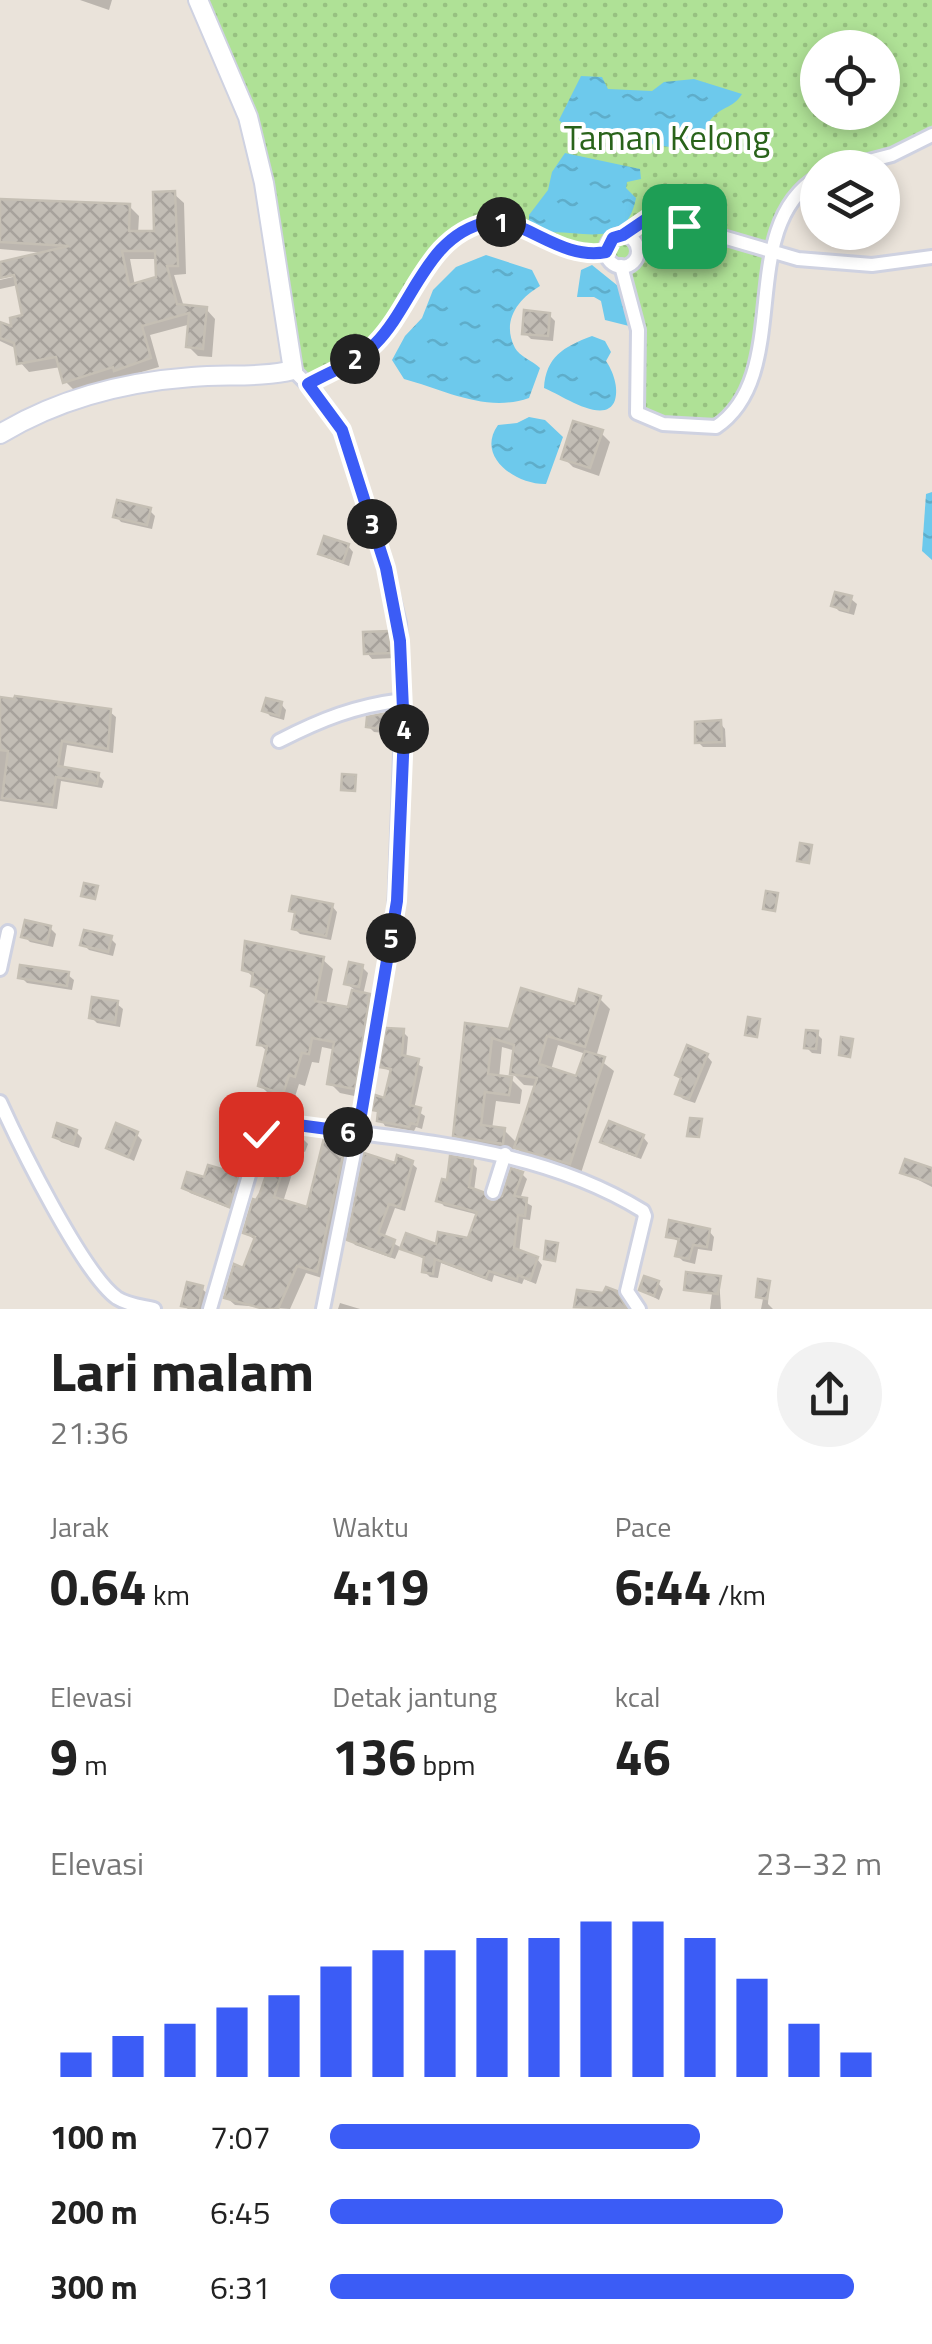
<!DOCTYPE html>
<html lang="id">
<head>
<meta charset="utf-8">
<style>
  body { margin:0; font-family:"Titillium Web",sans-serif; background:#f2f2f2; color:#222; height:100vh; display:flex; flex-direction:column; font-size:38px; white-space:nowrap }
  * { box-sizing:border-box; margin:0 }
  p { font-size:32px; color:#767676 }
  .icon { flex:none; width:55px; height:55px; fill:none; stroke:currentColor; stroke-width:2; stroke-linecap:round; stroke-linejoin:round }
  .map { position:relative; height:1309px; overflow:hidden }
  .drawer { display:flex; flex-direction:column; background:#fff; flex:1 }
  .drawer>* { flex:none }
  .buttons { position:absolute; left:800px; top:30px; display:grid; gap:20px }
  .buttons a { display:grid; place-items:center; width:100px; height:100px; border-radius:50%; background:#fff; box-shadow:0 5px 15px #0003; font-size:50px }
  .pin { position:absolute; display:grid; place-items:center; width:85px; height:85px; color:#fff; margin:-42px; border-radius:20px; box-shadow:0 5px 15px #0006 }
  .km { position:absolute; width:50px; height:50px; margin:-25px; border-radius:50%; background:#222; color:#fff; font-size:28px; line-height:50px; text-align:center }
  .round { display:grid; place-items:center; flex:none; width:105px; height:105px; border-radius:52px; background:#f2f2f2 }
  .headline { display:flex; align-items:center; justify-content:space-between; height:170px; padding:0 50px }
  h1 { font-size:55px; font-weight:700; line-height:75px }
  .stats { display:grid; grid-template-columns:repeat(3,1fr); gap:15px; height:170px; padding:10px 50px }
  .stats div { display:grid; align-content:center }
  .stats b { font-size:50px; font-weight:700 }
  .stats small { font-size:28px; font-weight:400 }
  .stats p { font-size:28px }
  .chart { height:280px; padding:20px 50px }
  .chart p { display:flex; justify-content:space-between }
  .chart svg { width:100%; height:180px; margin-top:10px; stroke:#3b5cf6; stroke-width:6 }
  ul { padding:0 50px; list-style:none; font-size:32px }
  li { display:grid; grid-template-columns:160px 120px 1fr; align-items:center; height:75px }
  li i { height:25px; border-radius:12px; background:#3b5cf6 }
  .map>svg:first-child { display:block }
  .park { fill:url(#park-dots); fill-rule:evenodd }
  .water { fill:url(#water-ripples) }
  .shadow { fill:#0003; fill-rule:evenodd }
  .building { fill:url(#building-cross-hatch); stroke:#c5bfb4; stroke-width:2.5; fill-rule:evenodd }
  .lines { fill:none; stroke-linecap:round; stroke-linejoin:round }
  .minor-casing { stroke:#cfd2e1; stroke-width:18 }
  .secondary-casing { stroke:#cfd2e1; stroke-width:22 }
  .minor { stroke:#fff; stroke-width:12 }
  .secondary { stroke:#fff; stroke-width:18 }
  .route-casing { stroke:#fff; stroke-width:20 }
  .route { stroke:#3b5cf6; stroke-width:12 }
  .labels { text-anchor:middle; stroke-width:8; stroke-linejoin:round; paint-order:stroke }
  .park-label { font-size:35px; fill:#29631a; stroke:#fff }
</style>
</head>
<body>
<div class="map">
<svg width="932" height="1309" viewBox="0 0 932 1309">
  <defs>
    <pattern id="park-dots" width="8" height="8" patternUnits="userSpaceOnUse" patternTransform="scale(2.5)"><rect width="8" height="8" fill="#afe196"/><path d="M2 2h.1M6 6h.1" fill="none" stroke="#97c181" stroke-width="1.8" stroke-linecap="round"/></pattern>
    <pattern id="water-ripples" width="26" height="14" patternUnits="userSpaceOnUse" patternTransform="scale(2.5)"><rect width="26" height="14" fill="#6dc9ec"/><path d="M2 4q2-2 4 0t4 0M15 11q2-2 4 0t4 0" fill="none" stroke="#5eadca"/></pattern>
    <pattern id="building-cross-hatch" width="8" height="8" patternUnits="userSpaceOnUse" patternTransform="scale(2.5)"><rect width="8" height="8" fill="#c2bdb5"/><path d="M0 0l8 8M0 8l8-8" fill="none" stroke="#a7a29c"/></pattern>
  </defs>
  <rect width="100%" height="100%" fill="#eae3da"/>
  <!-- park -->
  <path class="park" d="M198,0H932V125L925,140L843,167L818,168L817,177L782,216L743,400L706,428L663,424L635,406C637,382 640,311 629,291C603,248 539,236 495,221L455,239L365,353L337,368L317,394L293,369L264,183ZM818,48H882V112H818Z"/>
  <!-- water -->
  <g class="water">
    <path d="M581,76L602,77L608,89L652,91L664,82L694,79L742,94C734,107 725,106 715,115C703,125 705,140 694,151L651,144L637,137L566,127L559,120Z"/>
    <path d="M565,153L640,169L641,179L627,182L626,188L636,198C625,256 573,225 536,234L529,225V215L548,190L552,172Z"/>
    <path d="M486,255L532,270L540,286C518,299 501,321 515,348C519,356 533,361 540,368L529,398C486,413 445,390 404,379L392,360L405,336L422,318L433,290L456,267Z"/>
    <path d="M592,265L623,290L633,327L605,320L601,301L594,297H577L581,270Z"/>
    <path d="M592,336L605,341L611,352L606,361C613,371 619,388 615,400C606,427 560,394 544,388C546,357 563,347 592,336Z"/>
    <path d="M529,417L545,420L563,437L546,484C517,485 475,457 498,425L517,423Z"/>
    <path d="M932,492V560L922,551L926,494Z"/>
  </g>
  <!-- shadow -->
  <g class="shadow">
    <path d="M80,0H112L109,10Z"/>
    <path d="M174,194L184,203L186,274L174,275L184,307L206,309L215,319L212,357L198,356L188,346L191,324L150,335L159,367L75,391L66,382L61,367L29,372L20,362L17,349L0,341V325L14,330L25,318L18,285L0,289V280L26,274L0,275V265L46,253L0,249V201L129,206L139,216L138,234H157ZM130,259H157L158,279L135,286Z"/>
    <path d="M549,315L555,321L553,341L531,339L525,333Z"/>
    <path d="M601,433L610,442L599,476L573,467L564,458Z"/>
    <path d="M150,511L155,516L152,529L121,522L116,516Z"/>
    <path d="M348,546L353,552L349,566L327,558L321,553Z"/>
    <path d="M851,599L857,604L854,615L839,611L834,606Z"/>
    <path d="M388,633L394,639L395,658L372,659L367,653Z"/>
    <path d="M0,699L110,712L116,717L113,753L67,745L63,770L98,775L104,781L102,788L61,781L57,809L0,801Z"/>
    <path d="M281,704L286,710L284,720L270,716L265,710Z"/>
    <path d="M391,714L396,720L395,734L374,732L368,726Z"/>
    <path d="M720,723L725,729L726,747H703L698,742Z"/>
    <path d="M332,906L337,912L331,940L300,934L294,928L297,915L292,910Z"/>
    <path d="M50,928L56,934L53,947L30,942L24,936Z"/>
    <path d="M111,939L116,944L113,956L89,950L83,944Z"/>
    <path d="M322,959L333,969L326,1005L350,1010L355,990L347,984L362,967L368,973L363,995L379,1007L364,1098L340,1093L330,1083L336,1050L322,1047L319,1063L312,1062L305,1086L299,1084L293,1103L271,1096L261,1086L268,1052L259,1044L268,997L253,986L255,979L245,969Z"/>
    <path d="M68,975L74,980L72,990L27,983L21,977Z"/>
    <path d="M599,998L610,1009L596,1057L614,1071L581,1173L528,1159L514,1145L513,1154L466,1146L455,1135L467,1026L511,1031ZM558,1045L586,1054L578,1079L551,1070ZM502,1047L516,1051L513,1074L524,1085L537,1086L518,1144L504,1130L492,1129L496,1101L520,1104L522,1090L511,1079L499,1078Z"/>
    <path d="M117,1004L123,1009L120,1027L97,1023L91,1017Z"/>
    <path d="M403,1032L408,1037L406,1059L423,1067L414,1109L425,1116L422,1129L416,1127L414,1131L385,1126L375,1109L386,1101L393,1073L382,1066Z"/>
    <path d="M817,1034L822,1039L821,1054L812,1053L806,1047Z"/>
    <path d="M707,1056L712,1062L695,1103L683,1099L678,1094Z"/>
    <path d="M76,1132L82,1138L79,1148L61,1142L55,1136Z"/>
    <path d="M137,1135L142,1140L134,1161L109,1148Z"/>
    <path d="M291,1137L302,1138L308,1144L305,1152L289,1144Z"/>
    <path d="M643,1137L648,1143L641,1159L609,1147L603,1141Z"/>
    <path d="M345,1144L353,1152L325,1279L306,1273L290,1309L235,1305L226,1297L244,1271L256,1241L245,1232L258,1203L289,1150L297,1158L283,1202L309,1210Z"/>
    <path d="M471,1162L477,1168L474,1191L491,1204L504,1198L522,1174L527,1179L520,1199L532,1206L530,1220L523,1219L519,1253L537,1259L542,1265L536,1284L524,1279L522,1284L494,1275L492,1282L441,1263L438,1278L430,1277L424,1271L426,1260L403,1248H438L469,1241L479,1215L444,1206L439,1200L449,1183Z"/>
    <path d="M411,1163L417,1168L405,1211L395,1208L384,1238L400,1247L395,1259L355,1245L350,1239L396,1166Z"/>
    <path d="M932,1169V1187L903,1172Z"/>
    <path d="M238,1176L243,1182L234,1210L190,1193L185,1187Z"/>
    <path d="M709,1231L714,1237L712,1251L698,1249L695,1264L683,1261L678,1256L680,1242L669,1236Z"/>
    <path d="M719,1278L721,1309H710L712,1294L686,1289Z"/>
    <path d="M658,1283L663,1289L659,1300L641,1290Z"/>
    <path d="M769,1283L768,1304L773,1309H761L763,1299L758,1296Z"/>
    <path d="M202,1289L208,1294L204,1309H188L184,1306Z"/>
    <path d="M340,1303L360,1309H338Z"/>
  </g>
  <!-- building -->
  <g class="building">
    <path d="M175,191L178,266H167L177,304L207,307L203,349L186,347L189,313L142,326L151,358L114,371L113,367L63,383L56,357L17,364L14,343L0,338V322L11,326L10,318L22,315L14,275L0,278V262L69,246L0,242V199L130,204L129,231H154L153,192ZM122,251H155L156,277L129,285Z"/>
    <path d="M524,310L550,313L548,336L522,334Z"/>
    <path d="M573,421L603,430L590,468L561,459Z"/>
    <path d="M117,500L151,508L147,525L113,517Z"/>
    <path d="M324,536L349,544L343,562L318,554Z"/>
    <path d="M835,592L852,596L848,611L831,606Z"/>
    <path d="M389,631L391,653L364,654L363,632Z"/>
    <path d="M15,696L111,709L108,749L62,741L58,766L99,773L97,784L56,777L52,805L2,798L8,751L0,750V697L14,699Z"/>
    <path d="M266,698L282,702L279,716L262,711Z"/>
    <path d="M392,712L390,730L366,727L367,717Z"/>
    <path d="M721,720L722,742L695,743V722Z"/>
    <path d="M342,774L356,775L355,791L341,790Z"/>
    <path d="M800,843L812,845L809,863L797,861Z"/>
    <path d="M84,883L98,886L95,899L81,896Z"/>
    <path d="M766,891L778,893L775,911L763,909Z"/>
    <path d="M292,896L333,904L326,936L292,929L295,912L289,911Z"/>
    <path d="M25,920L51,926L47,943L21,937Z"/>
    <path d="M84,930L112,936L108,952L80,945Z"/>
    <path d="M245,941L324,957L315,1001L348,1007L352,990L370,994L355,1089L327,1084L334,1042L312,1038L309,1054L302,1053L295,1077L289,1075L283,1094L258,1086L267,1046L257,1045L267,990L251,986L253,973L242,970Z"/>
    <path d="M349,962L363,965L359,987L344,984Z"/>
    <path d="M20,965L69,972L67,986L18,978Z"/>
    <path d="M521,988L575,1004L579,989L601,996L585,1047L547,1036L539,1064L576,1076L585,1051L605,1057L570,1164L514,1148L537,1078L510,1074L514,1045L492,1038L488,1074L512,1077L509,1095L485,1092L481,1125L505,1128L503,1144L453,1136L465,1023L509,1029Z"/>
    <path d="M92,997L118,1001L115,1023L89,1018Z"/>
    <path d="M748,1017L760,1019L757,1037L745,1035Z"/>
    <path d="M386,1028L404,1029L402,1055L419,1059L410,1105L421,1108L417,1125L411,1123L409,1127L377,1121L378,1111L372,1110L375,1095L384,1098L391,1069L379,1067Z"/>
    <path d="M806,1030L818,1031L816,1049L804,1048Z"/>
    <path d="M841,1037L853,1039L850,1057L839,1055Z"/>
    <path d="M687,1045L708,1054L689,1099L675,1094L681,1078L675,1075Z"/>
    <path d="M690,1118L702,1119L699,1137L687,1136Z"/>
    <path d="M609,1121L644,1135L636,1156L600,1142Z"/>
    <path d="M57,1123L77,1130L73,1144L53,1137Z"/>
    <path d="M116,1123L138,1132L128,1157L106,1148Z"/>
    <path d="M324,1138L346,1142L317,1272L297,1266L278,1309H264L224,1298L234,1264L243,1268L255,1237L243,1233L253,1199L256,1200L260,1193L277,1143L290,1148L274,1197L307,1207Z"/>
    <path d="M364,1153L395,1163L397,1155L413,1161L400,1207L389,1204L378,1233L395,1240L390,1256L347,1240Z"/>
    <path d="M450,1156L473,1160L469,1187L483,1192L491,1202L502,1196L511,1168L523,1172L514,1196L527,1198L525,1216L518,1215L514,1248L538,1257L530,1280L518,1275L517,1280L489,1271L486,1278L435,1259L433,1274L422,1272L424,1257L400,1249L406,1233L436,1244L438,1232L468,1238L477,1212L436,1201L442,1179L447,1180Z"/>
    <path d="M905,1159L932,1168V1183L900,1173Z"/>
    <path d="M208,1165L239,1174L229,1207L182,1188L187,1172L204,1177Z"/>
    <path d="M669,1220L710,1229L707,1247L693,1245L689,1259L675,1256L679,1239L666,1237Z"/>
    <path d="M546,1241L558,1243L555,1261L544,1259Z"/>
    <path d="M686,1272L721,1276L718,1294L684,1290Z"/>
    <path d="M644,1276L659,1281L654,1296L639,1290Z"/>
    <path d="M758,1279L770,1281L767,1299L756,1297Z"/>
    <path d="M187,1282L203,1286L198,1309L181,1306Z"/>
    <path d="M606,1287L617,1291L627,1309L574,1307L577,1290L603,1293Z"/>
  </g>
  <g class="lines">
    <!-- minor casing -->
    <g class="minor-casing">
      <g id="minor">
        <path d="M842,168L892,155L932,135"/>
        <path d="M623,235L651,216L798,259L872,265L932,257"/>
        <circle cx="622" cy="251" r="16"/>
        <path d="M621,266L638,330L637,413L663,424L716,427C795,374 734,228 818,177"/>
        <path d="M293,370L317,394L342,430L385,567L399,623L403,700L395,915L358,1133L323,1309"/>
        <path d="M308,384C330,372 357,362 375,344C415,305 426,235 488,222C521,215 559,260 606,253"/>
        <path d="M279,741C322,719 355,706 403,700"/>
        <path d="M0,969L8,932"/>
        <path d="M0,1102C19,1144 83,1274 117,1298C128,1305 141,1306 154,1309"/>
        <path d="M493,1192L505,1154"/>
        <path d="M210,1309L261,1134L266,1126L275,1123C306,1125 337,1131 368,1134C464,1146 558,1159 643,1211L645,1216L627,1291L639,1309"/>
      </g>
    </g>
    <!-- secondary casing -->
    <g class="secondary-casing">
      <path id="secondary" d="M0,434C58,399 125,382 192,377C225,374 261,378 293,370L264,183L248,117L198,0"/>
    </g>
    <!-- minor -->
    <use href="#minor" class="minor"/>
    <!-- secondary -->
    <use href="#secondary" class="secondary"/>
  </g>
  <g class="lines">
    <!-- route casing -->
    <g class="route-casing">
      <path id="route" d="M261,1134L266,1126L275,1122L358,1133L397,901L404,732L400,641L386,568L342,430L308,384C330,372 357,362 375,344C414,305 426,235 488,222C522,215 559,261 606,252L613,238L623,235L651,216L684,226"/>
    </g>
    <!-- route -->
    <use href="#route" class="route"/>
  </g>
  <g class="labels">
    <!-- park labels -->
    <g class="park-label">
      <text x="667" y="150">Taman Kelong</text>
    </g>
  </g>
</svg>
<div class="buttons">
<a><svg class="icon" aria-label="locate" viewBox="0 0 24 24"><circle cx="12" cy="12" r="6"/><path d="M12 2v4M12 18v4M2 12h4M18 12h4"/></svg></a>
<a><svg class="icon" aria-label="layers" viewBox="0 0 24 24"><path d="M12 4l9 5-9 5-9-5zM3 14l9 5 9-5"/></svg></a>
</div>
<div class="pin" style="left:684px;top:226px;background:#1e9e55"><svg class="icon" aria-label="arrive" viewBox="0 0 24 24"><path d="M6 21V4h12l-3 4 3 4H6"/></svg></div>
<div class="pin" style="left:261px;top:1134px;background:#d93025"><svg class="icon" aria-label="check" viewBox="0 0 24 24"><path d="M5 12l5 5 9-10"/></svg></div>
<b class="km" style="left:501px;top:222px">1</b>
<b class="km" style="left:355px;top:359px">2</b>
<b class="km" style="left:372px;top:524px">3</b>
<b class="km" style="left:404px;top:729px">4</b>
<b class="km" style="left:391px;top:938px">5</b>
<b class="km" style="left:348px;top:1132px">6</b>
</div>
<section class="drawer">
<div class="headline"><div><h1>Lari malam</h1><p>21:36</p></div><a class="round"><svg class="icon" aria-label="share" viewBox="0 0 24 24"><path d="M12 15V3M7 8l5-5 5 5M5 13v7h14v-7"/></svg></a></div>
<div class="stats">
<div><p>Jarak</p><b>0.64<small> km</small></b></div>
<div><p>Waktu</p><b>4:19</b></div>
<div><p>Pace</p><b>6:44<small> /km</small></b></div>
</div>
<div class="stats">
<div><p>Elevasi</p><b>9<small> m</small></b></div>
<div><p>Detak jantung</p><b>136<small> bpm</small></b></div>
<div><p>kcal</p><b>46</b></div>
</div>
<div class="chart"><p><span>Elevasi</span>23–32 m</p>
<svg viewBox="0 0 160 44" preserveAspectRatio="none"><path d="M5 44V38M15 44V34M25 44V31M35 44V27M45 44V24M55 44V17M65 44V13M75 44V13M85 44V10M95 44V10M105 44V6M115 44V6M125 44V10M135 44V20M145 44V31M155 44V38"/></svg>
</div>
<ul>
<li><b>100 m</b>7:07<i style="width:67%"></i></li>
<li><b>200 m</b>6:45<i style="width:82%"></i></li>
<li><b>300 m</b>6:31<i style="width:95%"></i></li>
</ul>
</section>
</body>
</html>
